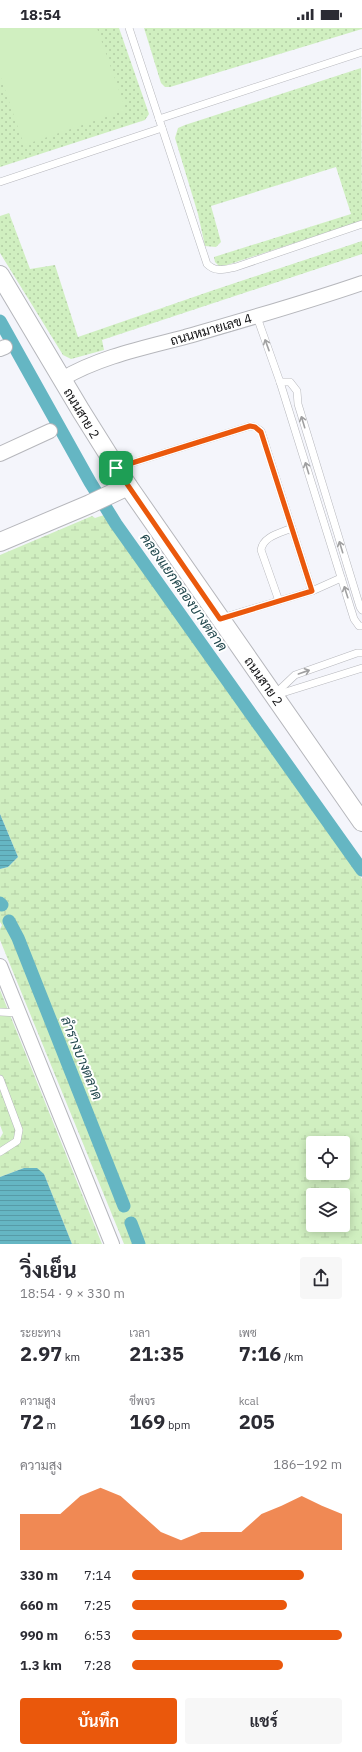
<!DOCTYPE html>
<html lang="th">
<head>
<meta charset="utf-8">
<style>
  body { margin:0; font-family:"IBM Plex Sans",Sarabun,sans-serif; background:#f7f7f7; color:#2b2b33; height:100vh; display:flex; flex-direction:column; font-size:15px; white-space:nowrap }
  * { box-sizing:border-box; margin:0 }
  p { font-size:13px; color:#7c7c81 }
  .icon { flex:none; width:22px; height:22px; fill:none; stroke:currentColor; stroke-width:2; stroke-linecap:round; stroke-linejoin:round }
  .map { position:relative; height:1216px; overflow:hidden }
  .side { display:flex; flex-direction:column; background:#fff; flex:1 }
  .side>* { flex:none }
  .fabs { position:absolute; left:306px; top:1108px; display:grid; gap:8px }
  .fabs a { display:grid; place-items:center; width:44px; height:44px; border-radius:4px; background:#fff; box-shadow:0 2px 10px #0003; font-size:20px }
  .pin { position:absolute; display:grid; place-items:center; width:34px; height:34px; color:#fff; margin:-17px; border-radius:8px; box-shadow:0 2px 6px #0006 }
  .round { display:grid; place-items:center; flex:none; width:42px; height:42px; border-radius:4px; background:#f7f7f7 }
  .overview { display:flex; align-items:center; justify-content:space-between; height:68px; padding:0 20px }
  h1 { font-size:22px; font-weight:700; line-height:30px }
  .metrics { display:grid; grid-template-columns:repeat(3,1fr); gap:6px; height:68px; padding:4px 20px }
  .metrics div { display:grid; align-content:center }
  .metrics b { font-size:20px; font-weight:700 }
  .metrics small { font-size:11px; font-weight:400 }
  .metrics p { font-size:11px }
  .chart { height:112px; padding:8px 20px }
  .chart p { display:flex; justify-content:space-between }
  .chart svg { width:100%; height:72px; margin-top:4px; fill:#ea580c; opacity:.7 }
  .action { display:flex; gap:8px; margin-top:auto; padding:8px 20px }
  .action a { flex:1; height:46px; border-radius:4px; background:#ea580c; color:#fff; font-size:16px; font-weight:700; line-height:46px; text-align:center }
  .action a+a { background:#f7f7f7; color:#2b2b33 }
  ul { padding:0 20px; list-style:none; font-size:13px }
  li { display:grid; grid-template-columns:64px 48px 1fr; align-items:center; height:30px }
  li i { height:10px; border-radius:5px; background:#ea580c }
  .status { display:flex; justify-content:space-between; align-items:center; height:28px; padding:0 20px; background:#fff; direction:ltr }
  .status svg { height:11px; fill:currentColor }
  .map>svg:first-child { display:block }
  .grass { fill:url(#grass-dots) }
  .wetland { fill:url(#wetland-marsh); fill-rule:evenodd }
  .park { fill:#d0efc0 }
  .water { fill:url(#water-rules) }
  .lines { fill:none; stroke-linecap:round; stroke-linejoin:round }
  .canal { stroke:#65b6c3; stroke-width:13 }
  .service-casing { stroke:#b6b7bc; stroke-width:8 }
  .minor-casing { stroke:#b6b7bc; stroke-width:16 }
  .tertiary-casing { stroke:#b6b7bc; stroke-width:20 }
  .service { stroke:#fff; stroke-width:7 }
  .minor { stroke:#fff; stroke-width:14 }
  .tertiary { stroke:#fff; stroke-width:18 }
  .oneway { stroke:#a0a0a1 }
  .route-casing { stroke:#fff; stroke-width:8 }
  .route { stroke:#ea580c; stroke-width:5 }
  .labels { text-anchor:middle; stroke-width:4; stroke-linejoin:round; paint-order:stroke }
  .street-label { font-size:13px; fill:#121214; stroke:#fff }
  .water-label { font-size:14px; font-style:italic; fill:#21474d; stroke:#fff }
</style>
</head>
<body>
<div class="status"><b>18:54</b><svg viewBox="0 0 49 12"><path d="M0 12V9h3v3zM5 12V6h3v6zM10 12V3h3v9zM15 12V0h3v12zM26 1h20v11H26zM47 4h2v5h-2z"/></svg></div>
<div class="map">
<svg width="362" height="1216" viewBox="0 0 362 1216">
  <defs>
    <pattern id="grass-dots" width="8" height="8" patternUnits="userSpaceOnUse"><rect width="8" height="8" fill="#d0efc0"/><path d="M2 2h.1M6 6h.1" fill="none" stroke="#b2cca4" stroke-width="1.8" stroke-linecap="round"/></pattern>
    <pattern id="wetland-marsh" width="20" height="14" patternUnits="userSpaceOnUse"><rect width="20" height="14" fill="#d0efc0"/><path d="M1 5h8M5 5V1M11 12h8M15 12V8" fill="none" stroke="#b2cca4"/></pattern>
    <pattern id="water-rules" width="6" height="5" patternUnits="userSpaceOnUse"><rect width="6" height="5" fill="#65b6c3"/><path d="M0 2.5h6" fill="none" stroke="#579ba7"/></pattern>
  </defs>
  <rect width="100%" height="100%" fill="#f4f5fb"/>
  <!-- grass -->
  <g class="grass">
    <path d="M0,0H119L149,86L145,92L0,139Z"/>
    <path d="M144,0H362V1L170,59H165L161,55Z"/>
    <path d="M361,40L362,193L227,237L219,238L215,234L214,229L351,186L336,139L211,178L221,214L216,219L205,218L198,186L175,110L178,100L185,97Z"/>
    <path d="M9,185L30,241L55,237L78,309L211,263L362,213V226L102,312L104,322L71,331L63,327L0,225V188Z"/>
  </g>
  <!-- wetland -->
  <g class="wetland">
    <path d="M104,487L362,851V1216H124L0,912V901L2,897L0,894V841L8,839L18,829L0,786V527L92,488L95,490ZM313,1115H343V1145H313ZM313,1167H343V1197H313Z"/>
    <path d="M0,962L102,1216H72L44,1146L24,1140L0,1149V1110L3,1105L0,1097Z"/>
  </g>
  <!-- park -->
  <path class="park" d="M0,0H97L126,82L24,117L0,47Z"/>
  <!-- water -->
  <g class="water">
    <path d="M0,786L18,829L8,839L0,841Z"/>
    <path d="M24,1140H37L44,1146L72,1216H0V1149Z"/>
  </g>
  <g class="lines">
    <!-- canal -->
    <g class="canal">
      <path d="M0,293L90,454L116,496L362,842"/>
      <path d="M0,875L2,877"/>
      <path d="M9,893L18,910L124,1178"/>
      <path d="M131,1195L139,1216"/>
    </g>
    <!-- service casing -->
    <g class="service-casing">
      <g id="service">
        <path d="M129,0L207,236C216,245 225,241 236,239L362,196"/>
        <path d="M159,91L362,24"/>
        <path d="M0,154L162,100"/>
        <path d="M257,289L280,354L354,591L359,598H362"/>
        <path d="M280,354H290L297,363L298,376L360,579L362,582"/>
        <path d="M116,440L250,398L255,399L261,403L312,563"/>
        <path d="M279,573L261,522C263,508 281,505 292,500"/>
        <path d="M222,590L312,563L341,550"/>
        <path d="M274,667L295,647L357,625H362"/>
        <path d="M276,667L362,640"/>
        <path d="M0,984L19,985"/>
        <path d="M0,1051L19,1102L17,1113L0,1124"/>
      </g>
    </g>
    <!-- minor casing -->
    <g class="minor-casing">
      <g id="minor">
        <path d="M0,321L5,319"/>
        <path d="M62,351C99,329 143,320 185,309C244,292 304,275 362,255"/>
        <path d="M0,426L50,403"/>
        <path d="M0,938L112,1216"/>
      </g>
    </g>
    <!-- tertiary casing -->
    <g class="tertiary-casing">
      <g id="tertiary">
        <path d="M0,247L81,383L128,458L362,794"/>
        <path d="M0,514L90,476L128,458"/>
      </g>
    </g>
    <!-- service -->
    <use href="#service" class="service"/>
    <!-- minor -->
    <use href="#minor" class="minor"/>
    <!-- tertiary -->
    <use href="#tertiary" class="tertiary"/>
  </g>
  <!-- one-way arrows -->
  <defs><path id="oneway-shaft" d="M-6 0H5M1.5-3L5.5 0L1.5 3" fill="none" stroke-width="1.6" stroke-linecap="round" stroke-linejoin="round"/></defs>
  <g class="oneway">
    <use href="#oneway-shaft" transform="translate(267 317) rotate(-110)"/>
    <use href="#oneway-shaft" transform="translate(303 394) rotate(-107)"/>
    <use href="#oneway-shaft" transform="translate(307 440) rotate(-107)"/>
    <use href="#oneway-shaft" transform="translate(341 519) rotate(-107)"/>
    <use href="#oneway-shaft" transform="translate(346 564) rotate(-108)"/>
    <use href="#oneway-shaft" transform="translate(304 644) rotate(-19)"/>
  </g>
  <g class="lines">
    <!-- route casing -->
    <g class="route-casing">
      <path id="route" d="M250,398L255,399L261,404L312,563L220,591L116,440Z"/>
    </g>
    <!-- route -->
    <use href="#route" class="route"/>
  </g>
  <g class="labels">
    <!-- street labels -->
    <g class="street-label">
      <text transform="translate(211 301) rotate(-16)" y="5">ถนนหมายเลข 4</text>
      <text transform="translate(82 385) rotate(59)" y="5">ถนนสาย 2</text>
      <text transform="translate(264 653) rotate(55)" y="5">ถนนสาย 2</text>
    </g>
    <!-- water labels -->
    <g class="water-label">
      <text transform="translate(184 564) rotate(55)" y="5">คลองแยกคลองบางตลาด</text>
      <text transform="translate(82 1030) rotate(68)" y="5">ลำรางบางตลาด</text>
    </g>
  </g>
</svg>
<div class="fabs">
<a><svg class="icon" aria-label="locate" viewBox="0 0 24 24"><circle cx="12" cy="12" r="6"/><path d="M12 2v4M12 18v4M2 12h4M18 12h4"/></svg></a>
<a><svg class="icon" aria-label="layers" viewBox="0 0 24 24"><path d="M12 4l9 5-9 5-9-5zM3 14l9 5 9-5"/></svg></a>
</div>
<div class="pin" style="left:116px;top:440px;background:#1e9e55"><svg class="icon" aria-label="arrive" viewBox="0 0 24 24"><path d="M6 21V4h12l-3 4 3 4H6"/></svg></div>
</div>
<section class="side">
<div class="overview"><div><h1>วิ่งเย็น</h1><p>18:54 · 9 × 330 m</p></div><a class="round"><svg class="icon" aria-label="share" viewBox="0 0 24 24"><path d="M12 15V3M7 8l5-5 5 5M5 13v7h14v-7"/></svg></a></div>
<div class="metrics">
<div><p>ระยะทาง</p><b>2.97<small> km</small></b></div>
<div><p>เวลา</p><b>21:35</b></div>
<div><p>เพซ</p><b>7:16<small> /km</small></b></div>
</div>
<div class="metrics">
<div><p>ความสูง</p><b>72<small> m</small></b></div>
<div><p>ชีพจร</p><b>169<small> bpm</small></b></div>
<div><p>kcal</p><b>205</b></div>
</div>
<div class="chart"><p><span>ความสูง</span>186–192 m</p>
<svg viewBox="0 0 160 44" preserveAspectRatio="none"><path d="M0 44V22L10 22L20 22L30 11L40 6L50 11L60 22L70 33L80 38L90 33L100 33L110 33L120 22L130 17L140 11L150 17L160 22V44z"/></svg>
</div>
<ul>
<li><b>330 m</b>7:14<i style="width:82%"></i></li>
<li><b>660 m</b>7:25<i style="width:74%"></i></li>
<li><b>990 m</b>6:53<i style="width:100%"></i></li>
<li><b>1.3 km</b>7:28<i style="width:72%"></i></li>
</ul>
<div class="action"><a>บันทึก</a><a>แชร์</a></div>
</section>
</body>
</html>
